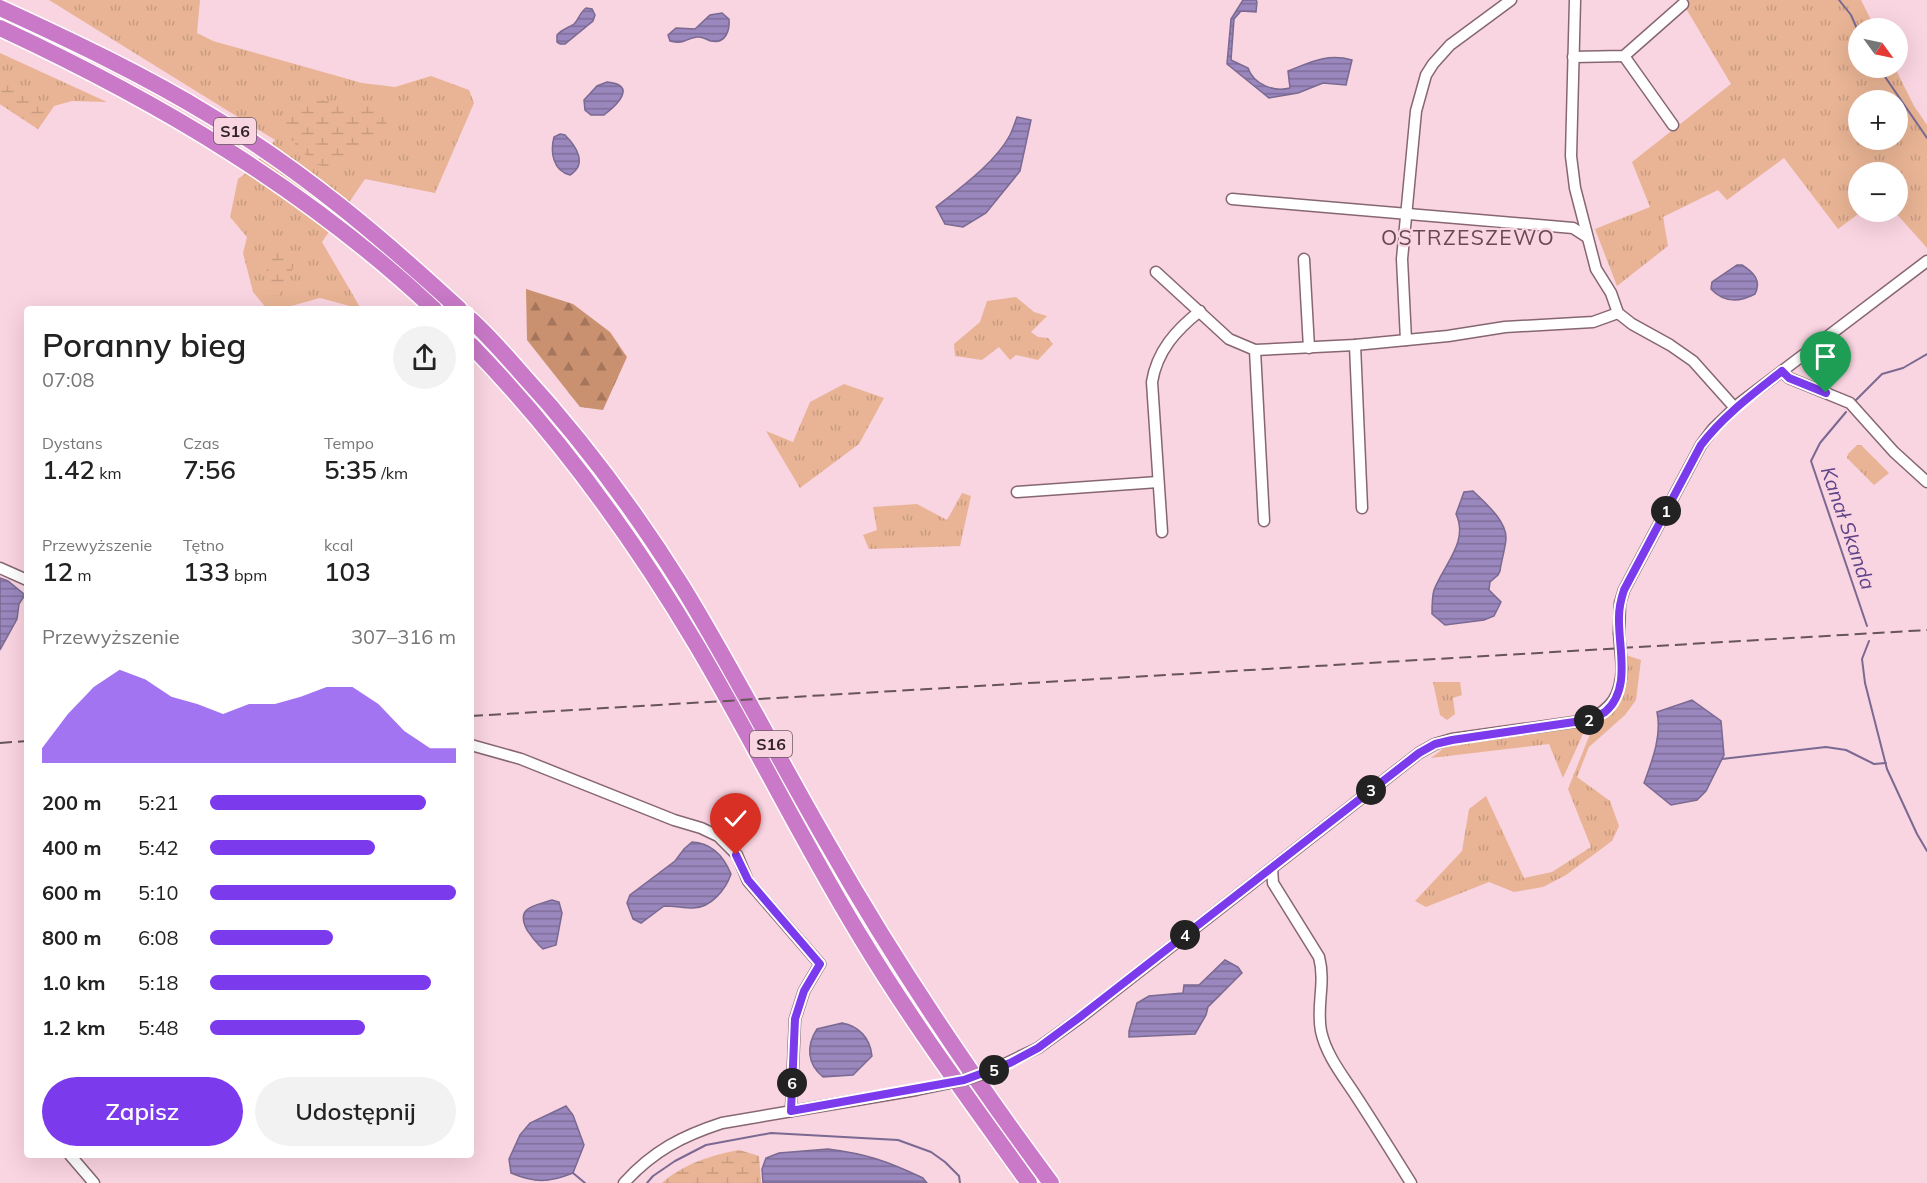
<!DOCTYPE html>
<html lang="pl">
<head>
<meta charset="utf-8">
<style>
  body { margin:0; font-family:Mulish,sans-serif; background:#f2f2f2; color:#222; height:100vh; display:flex; flex-direction:column; font-size:22px; white-space:nowrap }
  * { box-sizing:border-box; margin:0 }
  p { font-size:20px; color:#767676 }
  .icon { flex:none; width:33px; height:33px; fill:none; stroke:currentColor; stroke-width:2; stroke-linecap:round; stroke-linejoin:round }
  .map { position:relative; flex:1; overflow:hidden }
  .sheet { position:absolute; left:24px; top:306px; width:450px; height:852px; display:flex; flex-direction:column; background:#fff; border-radius:6px; box-shadow:0 6px 24px #0002 }
  .sheet>* { flex:none }
  .needle { width:39px; rotate:123deg }
  .fabs { position:absolute; left:1848px; top:18px; display:grid; gap:12px }
  .fabs a { display:grid; place-items:center; width:60px; height:60px; border-radius:50%; background:#fff; box-shadow:0 6px 24px #0002; font-size:30px }
  .pin { position:absolute; display:grid; place-items:center; width:51px; height:51px; color:#fff; margin:-62px -26px; border-radius:50% 50% 50% 0; rotate:-45deg; box-shadow:0 0 6px #0007 }
  .pin .icon { rotate:45deg }
  .km { position:absolute; width:30px; height:30px; margin:-15px; border-radius:50%; background:#222; color:#fff; font-size:16px; line-height:30px; text-align:center }
  .round { display:grid; place-items:center; flex:none; width:63px; height:63px; border-radius:32px; background:#f2f2f2 }
  .summary { display:flex; align-items:center; justify-content:space-between; height:102px; padding:0 18px }
  h1 { font-size:33px; font-weight:600; line-height:45px }
  .stats { display:grid; grid-template-columns:repeat(3,1fr); gap:9px; height:102px; padding:6px 18px }
  .stats div { display:grid; align-content:center }
  .stats b { font-size:26px; font-weight:600 }
  .stats small { font-size:16px; font-weight:400 }
  .stats p { font-size:16px }
  .chart { height:168px; padding:12px 18px }
  .chart p { display:flex; justify-content:space-between }
  .chart svg { width:100%; height:108px; margin-top:6px; fill:#7c3aed; opacity:.7 }
  .button { display:flex; gap:12px; margin-top:auto; padding:12px 18px }
  .button a { flex:1; height:69px; border-radius:36px; background:#7c3aed; color:#fff; font-size:24px; font-weight:600; line-height:69px; text-align:center }
  .button a+a { background:#f2f2f2; color:#222 }
  ul { padding:0 18px; list-style:none; font-size:20px }
  li { display:grid; grid-template-columns:96px 72px 1fr; align-items:center; height:45px }
  li i { height:15px; border-radius:8px; background:#7c3aed }
  .map>svg:first-child { display:block }
  .grass { fill:url(#grass-tufts); fill-rule:evenodd }
  .forest { fill:url(#forest-firs) }
  .wetland { fill:url(#wetland-marsh) }
  .water { fill:url(#water-rules); stroke:#7a6991; stroke-width:1.5 }
  .lines { fill:none; stroke-linecap:round; stroke-linejoin:round }
  .stream { stroke:#7a6991; stroke-width:2 }
  .minor-casing { stroke:#866671; stroke-width:13 }
  .highway-casing { stroke:#fff; stroke-width:19 }
  .minor { stroke:#fff; stroke-width:10 }
  .highway { stroke:#c979c7; stroke-width:16 }
  .rail { stroke:#68545b; stroke-width:2; stroke-dasharray:12 6; stroke-linecap:butt }
  .minor-bridge-casing { stroke:#866671; stroke-width:13; stroke-linecap:butt }
  .minor-bridge { stroke:#fff; stroke-width:10 }
  .route-casing { stroke:#fff; stroke-width:12 }
  .route { stroke:#7c3aed; stroke-width:8 }
  .labels { text-anchor:middle; stroke-width:4.5; stroke-linejoin:round; paint-order:stroke }
  .shield { fill:#f9d4e1; stroke:#6d5960; stroke-width:1.5 }
  .shield-label { font-size:16px; font-weight:bold; fill:#312428 }
  .water-label { font-size:20px; font-style:italic; fill:#5e4389; stroke:#f9d4e1 }
  .quarter-label { font-size:21px; letter-spacing:1.5px; fill:#674853; stroke:#f9d4e1 }
</style>
</head>
<body>
<div class="map">
<svg width="1927" height="1183" viewBox="0 0 1927 1183">
  <defs>
    <pattern id="grass-tufts" width="24" height="20" patternUnits="userSpaceOnUse" patternTransform="scale(1.5)"><rect width="24" height="20" fill="#e9b495"/><path d="M3 7l-1-3M5 7V3M7 7l1-3M15 17l-1-3M17 17v-4M19 17l1-3" fill="none" stroke="#c89b80"/></pattern>
    <pattern id="forest-firs" width="22" height="20" patternUnits="userSpaceOnUse" patternTransform="scale(1.5)"><rect width="22" height="20" fill="#ca9170"/><path d="M5 1l3.5 6h-7zM16 11l3.5 6h-7z" fill="#a5765c"/></pattern>
    <pattern id="wetland-marsh" width="20" height="14" patternUnits="userSpaceOnUse" patternTransform="scale(1.5)"><rect width="20" height="14" fill="#e9b495"/><path d="M1 5h8M5 5V1M11 12h8M15 12V8" fill="none" stroke="#c89b80"/></pattern>
    <pattern id="water-rules" width="6" height="5" patternUnits="userSpaceOnUse" patternTransform="scale(1.5)"><rect width="6" height="5" fill="#9a87be"/><path d="M0 2.5h6" fill="none" stroke="#7e6e9a"/></pattern>
  </defs>
  <rect width="100%" height="100%" fill="#f9d4e1"/>
  <!-- grass -->
  <g class="grass">
    <path d="M49,0H200L197,33L213,41L362,83L395,87L431,76L469,90L474,103L435,193L365,179L322,242L361,309L320,298L280,309H267L253,292L243,253L247,237L230,217L238,179L250,170L275,140Z"/>
    <path d="M1681,0H1861L1875,28H1858V68H1895L1914,106L1927,125V248L1895,212H1898V172H1858V212H1861L1838,229L1784,158L1727,200L1718,190L1663,217L1668,246L1617,286L1595,229L1650,207L1632,162L1731,84ZM1858,100H1898V140H1858Z"/>
    <path d="M0,53L107,102L72,101L54,106L38,129L0,104Z"/>
    <path d="M1016,297L1034,312L1047,316L1031,332L1038,337L1048,338L1053,344L1038,360L1016,355L1010,360L999,347L982,360L955,356L954,344L980,322L987,301Z"/>
    <path d="M844,384L884,398L859,444L800,488L766,431L793,442L810,402Z"/>
    <path d="M1857,445H1861L1889,473L1874,485L1847,458L1848,454Z"/>
    <path d="M962,493L971,496L960,546L869,549L863,535L877,530L873,507L917,504L947,520Z"/>
    <path d="M1626,655L1641,660L1636,700L1625,715L1589,747L1577,777L1610,801L1619,826L1612,841L1566,875L1543,887L1514,892L1489,882L1426,907L1415,901L1462,851L1469,809L1486,796L1524,878L1552,872L1591,847L1568,789L1594,724L1614,708L1626,669Z"/>
    <path d="M1433,682H1460L1462,695L1453,698L1455,714L1447,720L1440,715Z"/>
    <path d="M1581,726L1583,734L1563,778L1549,744L1431,758L1448,745Z"/>
  </g>
  <!-- forest -->
  <path class="forest" d="M526,289L573,304L610,332L627,357L603,410L580,407L527,340Z"/>
  <!-- wetland -->
  <g class="wetland">
    <path d="M0,72L44,104L54,106L38,129L0,104Z"/>
    <path d="M313,99L388,109L395,116L373,134L352,159L340,169L317,165L299,149L282,128L290,106Z"/>
    <path d="M286,251L295,257C293,272 288,284 278,296L272,295C258,281 267,267 276,253Z"/>
    <path d="M739,1150L759,1156L761,1183H662C683,1164 712,1155 739,1150Z"/>
  </g>
  <!-- water -->
  <g class="water">
    <path d="M1243,0H1256L1257,2L1256,12L1241,11L1234,19L1231,60L1248,68C1254,85 1274,92 1290,88L1288,71C1311,62 1327,53 1352,60L1346,85L1323,83L1298,93L1269,98L1227,64L1231,19Z"/>
    <path d="M586,8L592,9L595,15L593,21L565,44H560L557,42V35C562,29 568,28 574,24C579,19 580,12 586,8Z"/>
    <path d="M722,13L729,19C730,30 726,44 711,41C707,40 702,36 697,37C685,38 686,45 670,41L668,35L676,28L695,29L710,15Z"/>
    <path d="M607,82C638,85 617,105 604,115H591L585,110L584,100L597,86Z"/>
    <path d="M1017,117L1031,120L1020,171L986,213L963,227L945,224L936,207C960,188 996,162 1010,135C1013,129 1015,122 1017,117Z"/>
    <path d="M560,134L565,135C576,146 588,164 570,175C553,171 550,152 554,137Z"/>
    <path d="M1737,265H1742C1753,272 1762,280 1755,294C1740,302 1724,303 1711,289L1712,282Z"/>
    <path d="M1473,491C1485,503 1506,520 1506,538C1506,546 1501,562 1500,571L1498,575L1490,582L1489,590L1501,602L1494,616L1484,620L1445,625L1432,614C1432,606 1432,597 1434,590C1444,564 1469,542 1456,514L1464,492Z"/>
    <path d="M0,578L8,581L25,595L19,604L17,619L0,650Z"/>
    <path d="M1692,700L1721,721L1724,755L1706,791L1697,800L1671,805L1644,783C1652,761 1662,736 1657,712Z"/>
    <path d="M692,842C712,843 724,857 731,874C726,889 711,908 693,908C684,908 674,906 664,906L641,923L633,919L627,903L630,895L675,861L684,849Z"/>
    <path d="M552,900L559,902L562,913L556,945L543,949C536,943 532,937 527,930C515,907 534,906 552,900Z"/>
    <path d="M1225,960L1238,967L1242,973L1208,1007L1206,1015L1195,1034L1129,1037V1031L1137,1003L1149,996L1183,993L1184,985H1199Z"/>
    <path d="M842,1023C859,1026 870,1038 872,1056L853,1075L823,1077C807,1064 806,1046 817,1029Z"/>
    <path d="M566,1106L573,1115L584,1145L573,1173C548,1183 535,1183 511,1173L509,1159L520,1135L530,1123Z"/>
    <path d="M828,1149C867,1154 887,1161 923,1178L927,1183H763L762,1169L766,1158L779,1153Z"/>
  </g>
  <g class="lines">
    <!-- stream -->
    <g class="stream">
      <path d="M1839,0L1851,15L1858,31"/>
      <path d="M1879,68L1927,138"/>
      <path d="M1856,400L1882,374L1903,368L1927,354"/>
      <path d="M1846,412L1820,443L1811,461L1867,626"/>
      <path d="M1869,641L1862,659L1865,683L1887,769L1917,834L1927,851"/>
      <path d="M1722,759L1826,747L1846,750L1874,764L1886,763"/>
      <path d="M573,1173L585,1183"/>
      <path d="M647,1183L653,1176L675,1161L706,1145L771,1133L898,1140L931,1152L945,1162L959,1176L960,1183"/>
    </g>
    <!-- minor casing -->
    <g class="minor-casing">
      <g id="minor">
        <path d="M1575,0L1571,156L1575,188L1596,269L1611,293L1618,313L1632,324L1670,345L1693,361L1735,408"/>
        <path d="M1624,56L1673,125"/>
        <path d="M1573,57L1624,56L1683,4"/>
        <path d="M1232,199L1573,228L1587,237"/>
        <path d="M1304,259L1309,348"/>
        <path d="M1156,272L1229,339L1255,350L1355,345L1448,336L1505,327L1593,322L1618,313"/>
        <path d="M1406,340L1402,259L1416,111L1426,75L1433,64L1450,45L1511,0"/>
        <path d="M1355,345L1362,508"/>
        <path d="M1255,350L1264,521"/>
        <path d="M1782,371L1789,378L1850,403L1894,452L1927,482"/>
        <path d="M1017,492L1158,482"/>
        <path d="M1162,532L1152,382C1157,351 1176,330 1200,311"/>
        <path d="M0,568L27,580"/>
        <path d="M1619,633L1620,603L1624,590L1701,445L1713,429L1740,403L1927,261"/>
        <path d="M471,745L521,759L674,820L701,828L718,836L737,855L748,881L820,964L804,991L795,1019L791,1111"/>
        <path d="M1272,868L1273,883L1319,957C1326,983 1316,1006 1321,1031C1326,1055 1343,1076 1356,1096C1375,1125 1393,1154 1411,1183"/>
        <path d="M988,1072L1038,1048L1081,1017L1419,753L1435,744L1452,739L1588,720C1613,708 1620,696 1622,669"/>
        <path d="M70,1155L94,1183"/>
        <path d="M624,1183C653,1151 682,1136 722,1123L916,1090"/>
      </g>
    </g>
    <!-- highway casing -->
    <g class="highway-casing">
      <g id="highway">
        <path d="M0,8C72,41 144,75 211,116C302,170 382,238 459,309"/>
        <path d="M0,28C159,102 305,188 434,309"/>
        <path d="M471,320C489,336 505,355 521,373C581,438 635,511 682,586C734,671 779,760 829,846C896,964 970,1074 1051,1183"/>
        <path d="M471,345C559,436 632,536 696,644C753,740 802,841 860,936C911,1021 971,1102 1029,1183"/>
      </g>
    </g>
    <!-- minor -->
    <use href="#minor" class="minor"/>
    <!-- highway -->
    <use href="#highway" class="highway"/>
    <!-- rail -->
    <g class="rail">
      <path d="M471,716L1927,630"/>
      <path d="M0,743L27,741"/>
    </g>
    <!-- minor-bridge casing -->
    <g class="minor-bridge-casing">
      <g id="minor-bridge">
        <path d="M1619,633L1622,669"/>
        <path d="M916,1090L964,1080L988,1072"/>
      </g>
    </g>
    <!-- minor-bridge -->
    <use href="#minor-bridge" class="minor-bridge"/>
  </g>
  <g class="lines">
    <!-- route casing -->
    <g class="route-casing">
      <path id="route" d="M736,855L748,880L820,964L804,991L795,1019L791,1111L964,1080L1010,1063L1038,1048L1080,1017L1419,753L1435,744L1452,740L1588,720C1594,718 1600,715 1605,712C1632,689 1618,648 1619,617C1619,607 1621,599 1624,590L1701,445C1724,415 1753,394 1782,371L1789,378L1826,393"/>
    </g>
    <!-- route -->
    <use href="#route" class="route"/>
  </g>
  <g class="labels">
    <!-- shield labels -->
    <g class="shield">
      <rect x="214" y="118" width="42" height="26" rx="4.5"/>
      <rect x="750" y="731" width="42" height="26" rx="4.5"/>
    </g>
    <g class="shield-label">
      <text x="235" y="137">S16</text>
      <text x="771" y="750">S16</text>
    </g>
    <!-- water labels -->
    <g class="water-label">
      <text transform="translate(1848 528) rotate(71)" y="7">Kanał Skanda</text>
    </g>
    <!-- quarter labels -->
    <g class="quarter-label">
      <text x="1468" y="245">OSTRZESZEWO</text>
    </g>
  </g>
</svg>
<div class="fabs">
<a><svg class="needle" viewBox="-14 -14 28 28"><path d="M0-13l5 13h-10z" fill="#e53935"/><path d="M0 13l5-13h-10z" fill="#767676"/></svg></a>
<a>+</a>
<a>−</a>
</div>
<div class="pin" style="left:1826px;top:393px;background:#1e9e55"><svg class="icon" aria-label="arrive" viewBox="0 0 24 24"><path d="M6 21V4h12l-3 4 3 4H6"/></svg></div>
<div class="pin" style="left:736px;top:855px;background:#d93025"><svg class="icon" aria-label="check" viewBox="0 0 24 24"><path d="M5 12l5 5 9-10"/></svg></div>
<b class="km" style="left:1666px;top:511px">1</b>
<b class="km" style="left:1589px;top:720px">2</b>
<b class="km" style="left:1371px;top:790px">3</b>
<b class="km" style="left:1185px;top:935px">4</b>
<b class="km" style="left:994px;top:1070px">5</b>
<b class="km" style="left:792px;top:1083px">6</b>
<section class="sheet">
<div class="summary"><div><h1>Poranny bieg</h1><p>07:08</p></div><a class="round"><svg class="icon" aria-label="share" viewBox="0 0 24 24"><path d="M12 15V3M7 8l5-5 5 5M5 13v7h14v-7"/></svg></a></div>
<div class="stats">
<div><p>Dystans</p><b>1.42<small> km</small></b></div>
<div><p>Czas</p><b>7:56</b></div>
<div><p>Tempo</p><b>5:35<small> /km</small></b></div>
</div>
<div class="stats">
<div><p>Przewyższenie</p><b>12<small> m</small></b></div>
<div><p>Tętno</p><b>133<small> bpm</small></b></div>
<div><p>kcal</p><b>103</b></div>
</div>
<div class="chart"><p><span>Przewyższenie</span>307–316 m</p>
<svg viewBox="0 0 160 44" preserveAspectRatio="none"><path d="M0 44V38L10 24L20 13L30 6L40 10L50 17L60 20L70 24L80 20L90 20L100 17L110 13L120 13L130 20L140 31L150 38L160 38V44z"/></svg>
</div>
<ul>
<li><b>200 m</b>5:21<i style="width:88%"></i></li>
<li><b>400 m</b>5:42<i style="width:67%"></i></li>
<li><b>600 m</b>5:10<i style="width:100%"></i></li>
<li><b>800 m</b>6:08<i style="width:50%"></i></li>
<li><b>1.0 km</b>5:18<i style="width:90%"></i></li>
<li><b>1.2 km</b>5:48<i style="width:63%"></i></li>
</ul>
<div class="button"><a>Zapisz</a><a>Udostępnij</a></div>
</section>
</div>
</body>
</html>
